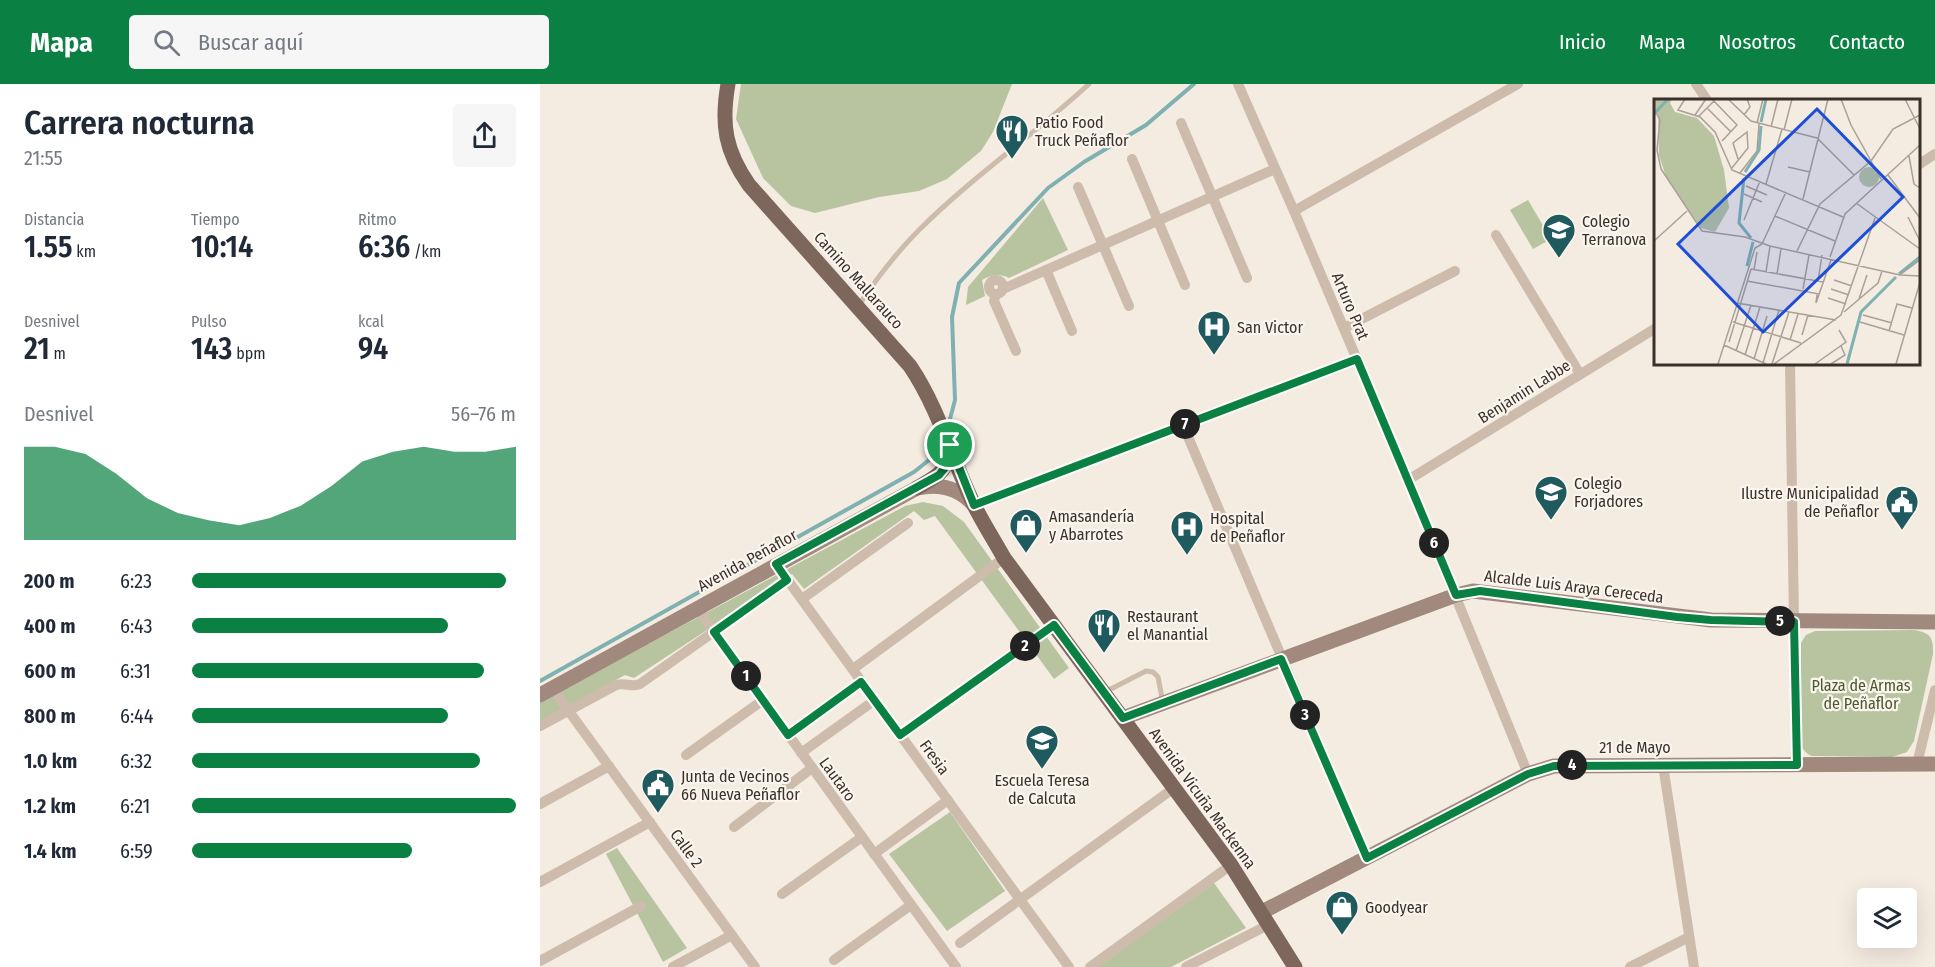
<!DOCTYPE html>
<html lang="es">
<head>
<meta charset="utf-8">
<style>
  body { margin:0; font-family:"Fira Sans Condensed",sans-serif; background:#f6f6f7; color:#1f2937; height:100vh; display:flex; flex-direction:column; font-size:22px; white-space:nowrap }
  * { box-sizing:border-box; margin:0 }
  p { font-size:20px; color:#747a83 }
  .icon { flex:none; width:33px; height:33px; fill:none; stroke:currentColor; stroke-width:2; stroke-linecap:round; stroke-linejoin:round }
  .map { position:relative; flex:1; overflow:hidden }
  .side { display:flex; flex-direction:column; background:#fff; width:540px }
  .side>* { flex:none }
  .fabs { position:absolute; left:1317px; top:804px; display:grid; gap:12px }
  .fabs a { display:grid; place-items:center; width:60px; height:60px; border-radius:6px; background:#fff; box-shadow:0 6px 24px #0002; font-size:30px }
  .pin { position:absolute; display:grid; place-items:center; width:51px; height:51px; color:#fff; margin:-26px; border:3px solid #fff; border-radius:50%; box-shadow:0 2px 6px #0007 }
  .km { position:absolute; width:30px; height:30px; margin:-15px; border-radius:50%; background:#222; color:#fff; font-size:16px; line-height:30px; text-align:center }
  .round { display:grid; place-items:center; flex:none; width:63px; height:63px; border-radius:6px; background:#f6f6f7 }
  .head { display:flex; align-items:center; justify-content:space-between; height:102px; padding:0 24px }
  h1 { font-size:33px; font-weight:600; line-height:45px }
  .metrics { display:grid; grid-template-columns:repeat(3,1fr); gap:9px; height:102px; padding:6px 24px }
  .metrics div { display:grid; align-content:center }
  .metrics b { font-size:30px; font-weight:600 }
  .metrics small { font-size:16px; font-weight:400 }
  .metrics p { font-size:16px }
  .chart { height:168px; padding:12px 24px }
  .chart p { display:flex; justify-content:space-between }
  .chart svg { width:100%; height:108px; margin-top:6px; fill:#0b8043; opacity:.7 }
  ul { padding:0 24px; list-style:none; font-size:20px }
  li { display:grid; grid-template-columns:96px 72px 1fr; align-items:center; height:45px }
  li i { height:15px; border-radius:8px; background:#0b8043 }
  header { display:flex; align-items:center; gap:36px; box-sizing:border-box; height:84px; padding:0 30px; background:#0b8043; color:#fff }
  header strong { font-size:28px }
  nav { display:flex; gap:33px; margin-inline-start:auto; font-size:21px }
  .search { width:420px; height:54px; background:#f6f6f7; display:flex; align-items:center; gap:15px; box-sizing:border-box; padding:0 21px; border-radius:6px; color:#747a83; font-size:22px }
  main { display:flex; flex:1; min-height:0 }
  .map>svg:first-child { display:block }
  .green { fill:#b8c4a0 }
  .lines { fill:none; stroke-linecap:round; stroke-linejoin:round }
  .stream { stroke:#7fb0b2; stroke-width:4 }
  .service { stroke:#cdbbac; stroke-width:5 }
  .pedestrian { stroke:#cdbbac; stroke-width:8 }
  .minor { stroke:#cdbbac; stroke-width:10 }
  .secondary { stroke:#a18a7d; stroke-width:15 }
  .primary { stroke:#7d675c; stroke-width:15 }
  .route-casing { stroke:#fff; stroke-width:12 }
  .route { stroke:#0b8043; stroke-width:8 }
  .labels { text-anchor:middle; stroke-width:4.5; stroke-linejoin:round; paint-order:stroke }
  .poi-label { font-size:16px; fill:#3b302b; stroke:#fbf5ee; text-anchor:start }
  .street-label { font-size:16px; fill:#3b302b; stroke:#fbf5ee }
  .park-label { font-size:16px; fill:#4a5a2e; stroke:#fbf5ee }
  .inset-river { fill:none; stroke:#7fb0b2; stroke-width:3 }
  .inset-road { fill:none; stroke:#aaa098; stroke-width:1.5 }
  .view { fill:#1d4ed8; fill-opacity:0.15; stroke:#1d4ed8; stroke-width:3 }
  .inset-edge { fill:none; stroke:#3b302b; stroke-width:3 }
</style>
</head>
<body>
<header>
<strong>Mapa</strong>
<div class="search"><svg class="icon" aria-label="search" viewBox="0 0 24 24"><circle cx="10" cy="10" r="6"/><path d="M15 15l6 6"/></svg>Buscar aquí</div>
<nav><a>Inicio</a><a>Mapa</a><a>Nosotros</a><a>Contacto</a></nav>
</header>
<main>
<section class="side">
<div class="head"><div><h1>Carrera nocturna</h1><p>21:55</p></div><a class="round"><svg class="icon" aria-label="share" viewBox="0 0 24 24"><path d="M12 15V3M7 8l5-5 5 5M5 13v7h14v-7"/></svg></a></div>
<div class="metrics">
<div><p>Distancia</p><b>1.55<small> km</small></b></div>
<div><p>Tiempo</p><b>10:14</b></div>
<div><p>Ritmo</p><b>6:36<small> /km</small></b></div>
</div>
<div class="metrics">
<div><p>Desnivel</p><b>21<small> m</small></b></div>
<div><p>Pulso</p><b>143<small> bpm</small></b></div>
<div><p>kcal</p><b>94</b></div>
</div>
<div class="chart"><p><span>Desnivel</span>56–76 m</p>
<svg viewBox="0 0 160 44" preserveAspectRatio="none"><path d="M0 44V6L10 6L20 9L30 17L40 27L50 33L60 36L70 38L80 35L90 30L100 22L110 12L120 8L130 6L140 8L150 8L160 6V44z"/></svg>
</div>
<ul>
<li><b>200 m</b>6:23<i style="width:97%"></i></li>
<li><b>400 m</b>6:43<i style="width:79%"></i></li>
<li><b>600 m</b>6:31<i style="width:90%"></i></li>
<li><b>800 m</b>6:44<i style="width:79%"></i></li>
<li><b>1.0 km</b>6:32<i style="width:89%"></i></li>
<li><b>1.2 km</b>6:21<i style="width:100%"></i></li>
<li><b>1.4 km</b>6:59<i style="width:68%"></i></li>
</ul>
</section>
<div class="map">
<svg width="1395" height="883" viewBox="0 0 1395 883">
  <rect width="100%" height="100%" fill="#f4ebe1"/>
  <!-- green -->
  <g class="green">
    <path d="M201,0H472L453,48L441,67L407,95L379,107L339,113L275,129L251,122L223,94L196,35Z"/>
    <path d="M503,114L528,166L469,194C457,189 453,191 442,196L445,212L426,221L428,203Z"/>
    <path d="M988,116L1011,155L993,165L970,126Z"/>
    <path d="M383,418L403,422L424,438L529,584L514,595L395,432L384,436L374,427L264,505L252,490L94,594L85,591L0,637V618L365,422Z"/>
    <path d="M1374,546C1391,549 1393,553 1393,570L1374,657L1367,668L1352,673L1272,672C1263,668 1262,664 1260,655L1261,559L1266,551L1275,547Z"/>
    <path d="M410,728L465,807L407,847L349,770Z"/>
    <path d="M77,764L147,864L123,878L66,770Z"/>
    <path d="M674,799L706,844L631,883H558Z"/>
  </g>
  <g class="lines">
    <!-- stream -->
    <g class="stream">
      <path d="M410,335L415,316L412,233L419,199L508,104L544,78L606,41L654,0"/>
      <path d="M0,597L374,388L389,376L397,360"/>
    </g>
    <!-- service -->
    <g class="service">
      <path d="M319,221C337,194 356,169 379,146C432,93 494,51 549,0"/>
      <path d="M565,608L606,587L613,588L618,593L623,619"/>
    </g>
    <!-- pedestrian -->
    <path class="pedestrian" d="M1254,538L1258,681"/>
    <!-- minor -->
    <g class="minor">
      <path d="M698,0L754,127L868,396L988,690"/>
      <path d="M1156,0L1167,16"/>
      <path d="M641,39L707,194"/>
      <path d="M592,75L645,201"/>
      <path d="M1378,81L1395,70"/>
      <path d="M538,103L589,222"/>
      <path d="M754,127L978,0"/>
      <path d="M956,151L1040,290"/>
      <path d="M506,186L532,247"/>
      <circle cx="456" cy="203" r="7"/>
      <path d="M463,205L735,85"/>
      <path d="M456,210L454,217L476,267"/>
      <path d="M804,244L915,187"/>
      <path d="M1250,279L1254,538"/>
      <path d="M643,341L827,774"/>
      <path d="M868,396L1116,244"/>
      <path d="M434,421L817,275"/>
      <path d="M236,480L529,883"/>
      <path d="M262,515L368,439"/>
      <path d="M157,524L416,883"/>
      <path d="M313,585L464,474"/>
      <path d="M12,604L215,883"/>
      <path d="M0,642L76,601C85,598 92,604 100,600L247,496"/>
      <path d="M248,651L322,598"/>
      <path d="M361,651L514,541"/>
      <path d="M261,669L335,616"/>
      <path d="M146,671L223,616"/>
      <path d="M1377,680L1395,606"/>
      <path d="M1123,681L1154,883"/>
      <path d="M0,720L69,682"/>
      <path d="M194,743L272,684"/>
      <path d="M334,770L408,716"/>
      <path d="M0,798L110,738"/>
      <path d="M242,810L322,753"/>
      <path d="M420,859L634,704"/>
      <path d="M294,876L371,821"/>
      <path d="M0,877L101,822"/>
      <path d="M133,883L192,851"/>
      <path d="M550,883L691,781"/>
      <path d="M646,883L730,840"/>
      <path d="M1090,883L1149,853"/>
    </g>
    <!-- secondary -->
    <g class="secondary">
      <path d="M0,611L377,404C400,399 419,404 434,421"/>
      <path d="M583,634L916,511L933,507L1171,536L1395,538"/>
      <path d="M722,828L988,690L1014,682L1395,680"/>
    </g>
    <!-- primary -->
    <g class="primary">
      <path d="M188,0C181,40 185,67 209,101L370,282C399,325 412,375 434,421C443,439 454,456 464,474L691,781L755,883"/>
      <path d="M377,404C400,390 407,389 410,361"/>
    </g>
  </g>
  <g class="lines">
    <!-- route casing -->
    <g class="route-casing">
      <path id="route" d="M817,275L916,511L940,507L1137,533L1171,536L1254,538L1257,681L1014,682L988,690L827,774L741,575L583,634L514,541L360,651L321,598L248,651L174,548L247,496L236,480L399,391L408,380L410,361L434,421Z"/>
    </g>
    <!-- route -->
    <use href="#route" class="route"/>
  </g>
  <!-- icons -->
  <defs>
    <g id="restaurant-pin" transform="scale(1.725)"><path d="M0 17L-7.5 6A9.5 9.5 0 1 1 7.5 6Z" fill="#1f5a5e" stroke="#fbf5ee"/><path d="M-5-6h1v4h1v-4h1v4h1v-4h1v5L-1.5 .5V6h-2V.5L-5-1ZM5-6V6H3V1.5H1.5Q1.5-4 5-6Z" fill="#fff"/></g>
    <g id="school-pin" transform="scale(1.725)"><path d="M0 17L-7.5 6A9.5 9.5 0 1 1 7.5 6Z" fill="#1f5a5e" stroke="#fbf5ee"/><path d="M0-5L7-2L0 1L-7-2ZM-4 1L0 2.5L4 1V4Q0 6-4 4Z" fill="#fff"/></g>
    <g id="hospital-pin" transform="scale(1.725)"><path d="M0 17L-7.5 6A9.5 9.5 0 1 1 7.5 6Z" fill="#1f5a5e" stroke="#fbf5ee"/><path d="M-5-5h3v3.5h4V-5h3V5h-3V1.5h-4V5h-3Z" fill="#fff"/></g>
    <g id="civic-pin" transform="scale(1.725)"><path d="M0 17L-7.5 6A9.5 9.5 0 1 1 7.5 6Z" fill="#1f5a5e" stroke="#fbf5ee"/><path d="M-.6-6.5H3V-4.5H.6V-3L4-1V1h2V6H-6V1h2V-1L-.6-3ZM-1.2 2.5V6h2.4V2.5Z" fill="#fff"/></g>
    <g id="shop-pin" transform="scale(1.725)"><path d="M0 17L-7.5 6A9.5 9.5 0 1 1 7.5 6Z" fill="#1f5a5e" stroke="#fbf5ee"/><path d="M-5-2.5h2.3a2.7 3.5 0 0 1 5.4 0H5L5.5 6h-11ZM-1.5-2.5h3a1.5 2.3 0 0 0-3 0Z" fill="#fff"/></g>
  </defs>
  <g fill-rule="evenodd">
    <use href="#restaurant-pin" x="472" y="47"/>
    <use href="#school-pin" x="1019" y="146"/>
    <use href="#hospital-pin" x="674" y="243"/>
    <use href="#school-pin" x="1011" y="408"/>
    <use href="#civic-pin" x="1362" y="418"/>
    <use href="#shop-pin" x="486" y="441"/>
    <use href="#hospital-pin" x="647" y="443"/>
    <use href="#restaurant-pin" x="564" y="541"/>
    <use href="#school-pin" x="502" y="657"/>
    <use href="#civic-pin" x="118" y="701"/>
    <use href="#shop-pin" x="802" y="823"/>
  </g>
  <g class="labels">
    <!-- poi labels -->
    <g class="poi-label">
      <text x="495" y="44">Patio Food<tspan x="495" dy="18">Truck Peñaflor</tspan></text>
      <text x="1042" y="143">Colegio<tspan x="1042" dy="18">Terranova</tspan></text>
      <text x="697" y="249">San Victor</text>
      <text x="1034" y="405">Colegio<tspan x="1034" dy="18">Forjadores</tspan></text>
      <text x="1339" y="415" text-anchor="end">Ilustre Municipalidad<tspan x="1339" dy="18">de Peñaflor</tspan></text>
      <text x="509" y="438">Amasandería<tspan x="509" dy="18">y Abarrotes</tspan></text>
      <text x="670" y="440">Hospital<tspan x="670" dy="18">de Peñaflor</tspan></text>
      <text x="587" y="538">Restaurant<tspan x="587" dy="18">el Manantial</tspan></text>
      <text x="141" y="698">Junta de Vecinos<tspan x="141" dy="18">66 Nueva Peñaflor</tspan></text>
      <text x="502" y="702" text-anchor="middle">Escuela Teresa<tspan x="502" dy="18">de Calcuta</tspan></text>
      <text x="825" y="829">Goodyear</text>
    </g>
    <!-- street labels -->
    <g class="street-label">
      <text transform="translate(319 196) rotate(48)" y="6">Camino Mallarauco</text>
      <text transform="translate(811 222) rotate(67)" y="6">Arturo Prat</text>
      <text transform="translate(984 307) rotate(-32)" y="6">Benjamin Labbe</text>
      <text transform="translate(207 476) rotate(-29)" y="6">Avenida Peñaflor</text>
      <text transform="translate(1034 502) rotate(7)" y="6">Alcalde Luis Araya Cereceda</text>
      <text x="1095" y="669">21 de Mayo</text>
      <text transform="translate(395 673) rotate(54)" y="6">Fresia</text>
      <text transform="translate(298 695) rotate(54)" y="6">Lautaro</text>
      <text transform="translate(663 714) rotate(54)" y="6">Avenida Vicuña Mackenna</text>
      <text transform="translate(147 764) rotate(54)" y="6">Calle 2</text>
    </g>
    <!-- park labels -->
    <g class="park-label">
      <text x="1321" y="607">Plaza de Armas<tspan x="1321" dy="18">de Peñaflor</tspan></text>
    </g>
  </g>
  <!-- overview -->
  <g transform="translate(1114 15)">
    <rect width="266" height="266" fill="#f4ebe1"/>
    <path d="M0,0H18L16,4L21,13L43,19L60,37L70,71L75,109L61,133L47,129L12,78L5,56L4,14L0,17ZM205 78a10 10 0 1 1 20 0a10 10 0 1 1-20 0Z" fill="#b8c4a0"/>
    <path class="inset-river" d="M0,15L14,0M107,23L112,0M91,73L105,51L107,27M90,79L85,124L97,139M93,167L99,143M245,175L266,158M193,265L207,213L242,178"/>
    <path class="inset-road" d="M31,0L24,11L46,18L61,33L78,71L189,118M58,0L83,26L68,42M74,0L97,22L163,39L200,76M187,0L197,26L227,80M251,0L266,30M53,9L77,33M0,10L6,21L3,51L7,70L48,132L91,138L116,147L246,176L266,177M41,16L52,0M90,16L96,8L93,0M44,18L60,2M103,24L109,0M117,28L124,0M130,31L138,0M255,57L260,85L266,89M134,68L156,73M77,70L94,49L93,33L79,44L84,60M86,74L103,52L105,25M234,76L266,119M112,85L128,30M92,87L113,96M90,95L108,103M149,100L174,0M202,104L266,150M121,117L181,142M254,118L266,142M90,121L106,82M0,142L33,112M108,145L132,93M143,152L166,105L217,62L239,30L266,16M176,158L191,115L266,46M97,170L169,183M100,171L103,153M112,173L116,147M123,175L127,150M247,175L266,161M180,181L198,187M93,182L165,195M164,182L168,156M149,190L155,156M177,190L195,196M163,195L162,204L177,161M174,199L192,205M205,200L213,176M83,204L182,221M190,213L224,184L228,172M209,216L238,224M79,223L147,244M206,223L250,236M235,232L243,205L258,209M148,236L154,216M136,241L144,215M75,243L97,170M70,246L112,265M82,252L97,206M91,256L106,208M100,260L113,217M109,264L125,211M64,265L101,149L108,145M118,265L135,213M120,265L187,216L221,119M161,265L192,243L185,231M177,265L191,256L187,247M242,265L266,183"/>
    <path class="view" d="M163,10L249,98L109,233L24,145Z"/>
    <rect width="266" height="266" class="inset-edge"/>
  </g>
</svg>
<div class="fabs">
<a><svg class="icon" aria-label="layers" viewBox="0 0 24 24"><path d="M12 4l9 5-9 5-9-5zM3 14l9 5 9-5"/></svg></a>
</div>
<div class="pin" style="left:410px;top:361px;background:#1e9e55"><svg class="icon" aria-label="arrive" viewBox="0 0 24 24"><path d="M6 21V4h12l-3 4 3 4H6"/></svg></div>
<b class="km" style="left:206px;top:592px">1</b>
<b class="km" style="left:485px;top:562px">2</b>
<b class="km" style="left:765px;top:631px">3</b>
<b class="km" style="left:1032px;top:681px">4</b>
<b class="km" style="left:1240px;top:537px">5</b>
<b class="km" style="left:894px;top:459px">6</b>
<b class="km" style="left:645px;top:340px">7</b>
</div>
</main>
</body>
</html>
